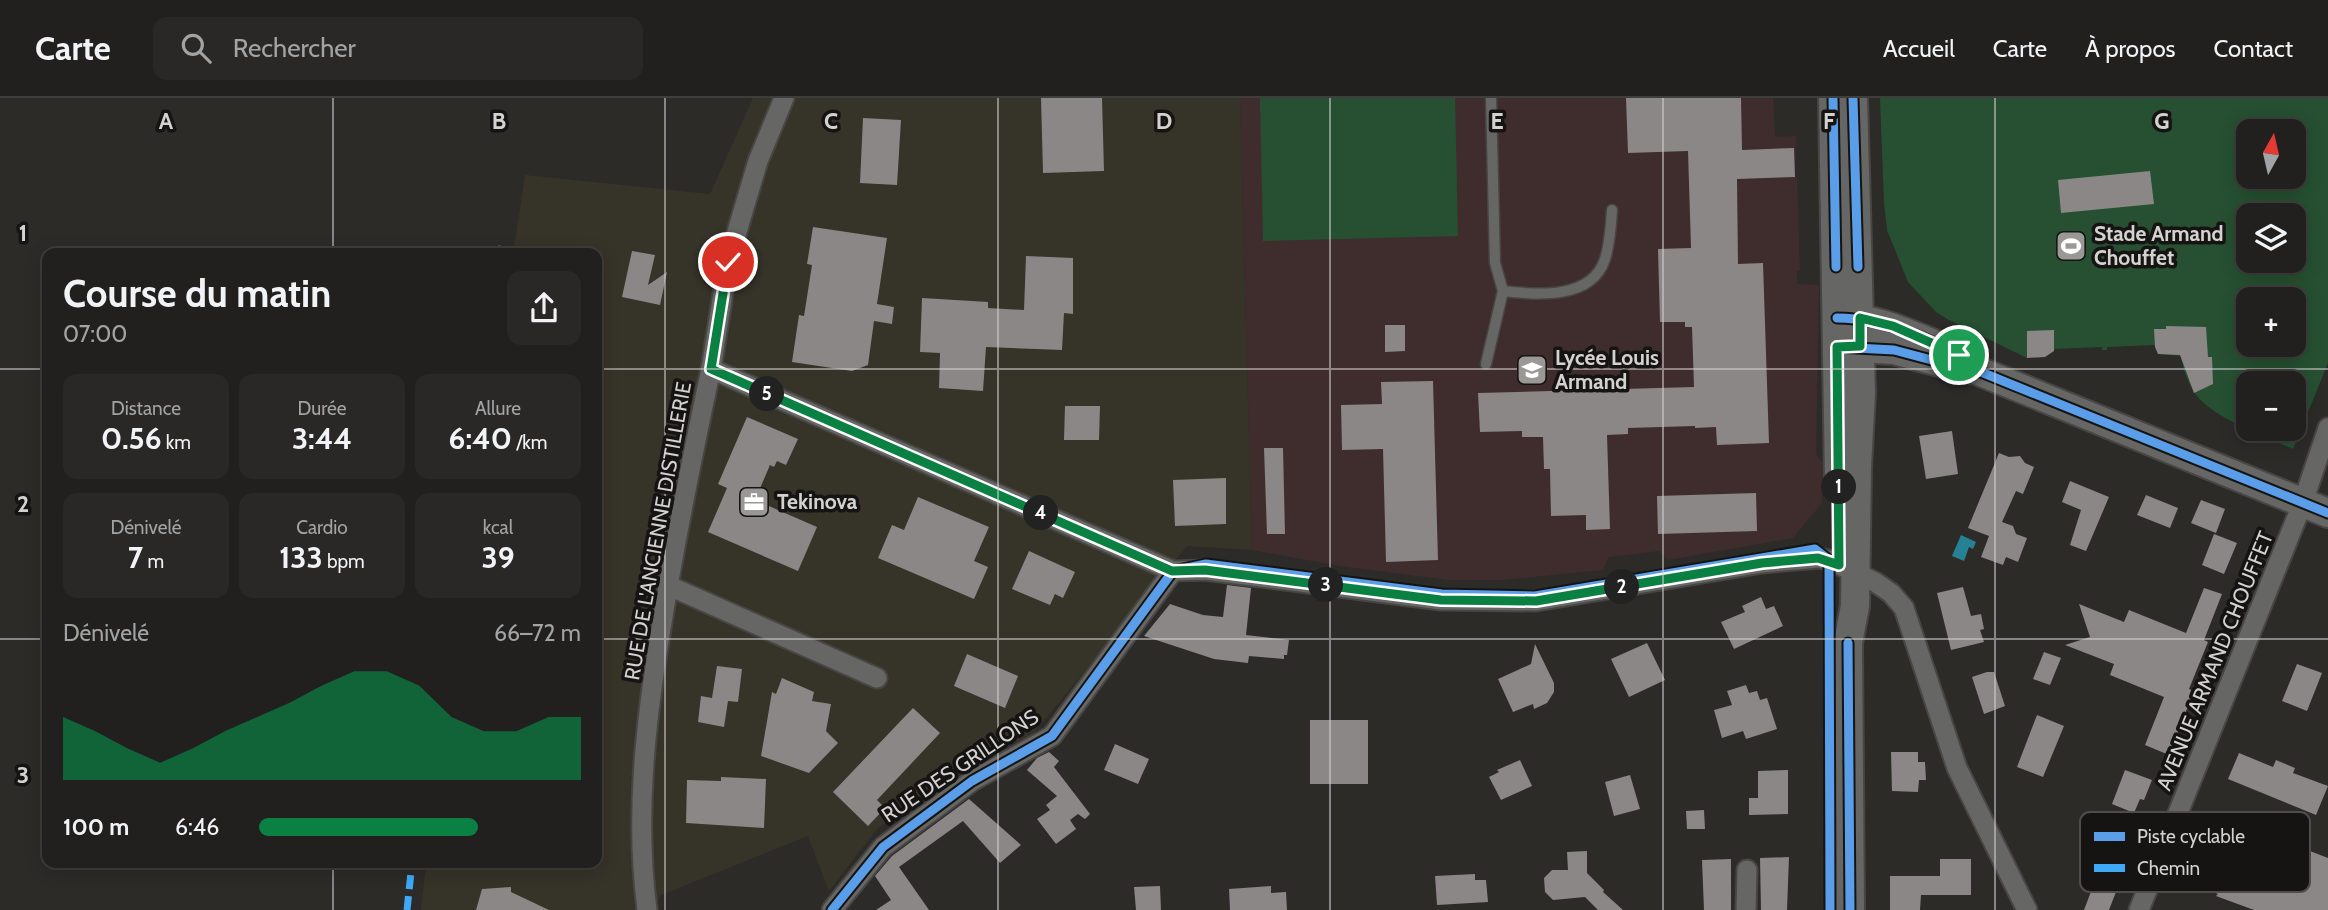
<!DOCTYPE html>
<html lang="fr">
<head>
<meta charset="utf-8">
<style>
  body { margin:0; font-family:Cabin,sans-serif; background:#292827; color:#f1f3f6; height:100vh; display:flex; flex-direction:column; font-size:26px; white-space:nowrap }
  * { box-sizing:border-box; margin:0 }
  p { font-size:23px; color:#a2a3a4 }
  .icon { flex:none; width:38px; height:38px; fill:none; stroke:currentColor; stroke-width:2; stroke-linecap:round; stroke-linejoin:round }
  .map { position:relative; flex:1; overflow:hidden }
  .sheet { position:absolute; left:42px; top:150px; width:560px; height:620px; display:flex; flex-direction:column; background:#21201e; border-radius:14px; box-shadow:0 4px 18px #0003,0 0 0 2px #3e3e3c }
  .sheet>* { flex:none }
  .needle { width:46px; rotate:8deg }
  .tools { position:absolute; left:2236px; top:21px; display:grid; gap:14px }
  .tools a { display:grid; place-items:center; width:70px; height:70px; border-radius:14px; background:#21201e; box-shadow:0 4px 18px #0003,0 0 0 2px #3e3e3c; font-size:35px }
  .pin { position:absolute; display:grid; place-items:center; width:60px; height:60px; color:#fff; margin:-30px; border:4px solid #fff; border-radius:50%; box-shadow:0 2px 7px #0007 }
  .km { position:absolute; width:35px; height:35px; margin:-18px; border-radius:50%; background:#222; color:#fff; font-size:19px; line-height:35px; text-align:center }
  .round { display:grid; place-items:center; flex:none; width:74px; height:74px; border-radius:14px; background:#292827 }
  .summary { display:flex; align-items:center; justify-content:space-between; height:119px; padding:0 21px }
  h1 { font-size:38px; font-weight:700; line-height:52px }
  .stats { display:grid; grid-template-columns:repeat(3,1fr); gap:10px; height:119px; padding:7px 21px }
  .stats div { display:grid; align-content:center; border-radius:14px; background:#292827; text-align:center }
  .stats b { font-size:30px; font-weight:700 }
  .stats small { font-size:19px; font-weight:400 }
  .stats p { font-size:19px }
  .chart { height:196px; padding:14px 21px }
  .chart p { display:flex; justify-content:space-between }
  .chart svg { width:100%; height:126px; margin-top:7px; fill:#0b8043; opacity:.7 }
  ul { padding:0 21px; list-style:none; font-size:23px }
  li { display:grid; grid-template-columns:112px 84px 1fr; align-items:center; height:52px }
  li i { height:18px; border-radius:9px; background:#0b8043 }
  header { display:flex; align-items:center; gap:42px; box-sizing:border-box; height:98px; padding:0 35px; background:#21201e; border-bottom:2px solid #3e3e3c }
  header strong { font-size:33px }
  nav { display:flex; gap:38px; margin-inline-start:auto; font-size:24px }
  .search { width:490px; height:63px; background:#292827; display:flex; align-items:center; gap:18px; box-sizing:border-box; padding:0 24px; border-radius:14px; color:#a2a3a4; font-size:26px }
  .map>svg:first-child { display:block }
  .built { fill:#363329 }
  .education { fill:#3f2d2e }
  .green { fill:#265031; fill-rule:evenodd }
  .water { fill:#278195 }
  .building { fill:#8a8786 }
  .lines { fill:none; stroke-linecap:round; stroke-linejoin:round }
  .service-casing { stroke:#474643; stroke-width:13 }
  .minor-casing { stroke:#474643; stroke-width:23 }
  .secondary-casing { stroke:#474643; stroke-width:32 }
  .service { stroke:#666664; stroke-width:10 }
  .minor { stroke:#666664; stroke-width:19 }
  .secondary { stroke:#666664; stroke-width:28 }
  .quiet { stroke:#3fa9f5; stroke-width:7; stroke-dasharray:14 7; stroke-linecap:butt }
  .cycleway-casing { stroke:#151412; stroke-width:13 }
  .cycleway { stroke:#5a9eea; stroke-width:9 }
  .route-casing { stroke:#fff; stroke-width:14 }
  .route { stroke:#0b8043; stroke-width:9 }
  .grid { fill:none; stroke:#d3d2cf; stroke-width:2; stroke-opacity:0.55 }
  .labels { text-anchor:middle; stroke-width:7; stroke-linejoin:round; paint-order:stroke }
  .poi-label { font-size:21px; font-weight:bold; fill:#d3d2cf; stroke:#151412; text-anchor:start }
  .street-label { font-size:21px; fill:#d3d2cf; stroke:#151412 }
  .key { fill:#151412; stroke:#4e4d4b; stroke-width:2 }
  .key-label { font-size:19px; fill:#d3d2cf }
  .grid-label { font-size:23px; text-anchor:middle; font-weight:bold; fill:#d3d2cf; stroke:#151412; stroke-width:7; stroke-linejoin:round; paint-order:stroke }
</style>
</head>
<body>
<header>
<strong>Carte</strong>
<div class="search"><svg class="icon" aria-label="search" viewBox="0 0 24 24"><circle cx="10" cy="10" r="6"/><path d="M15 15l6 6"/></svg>Rechercher</div>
<nav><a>Accueil</a><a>Carte</a><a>À propos</a><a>Contact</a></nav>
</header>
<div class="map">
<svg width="2328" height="812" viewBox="0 0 2328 812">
  <rect width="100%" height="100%" fill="#2c2b28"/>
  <!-- built -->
  <path class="built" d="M753,0H1240L1252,452L1187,448L1034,635L969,668L878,730L829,793L808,738L661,797L653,812H421L426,765H597V156H513L525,77L710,96Z"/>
  <!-- education -->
  <path class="education" d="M1240,0H1773L1775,39L1796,38L1795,79H1797L1800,173H1797V186L1819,187L1816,356L1823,365L1822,405L1793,440L1668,462L1659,453L1609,459L1603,472L1501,482H1448L1340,468L1252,452Z"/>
  <!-- green -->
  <g class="green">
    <path d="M1260,0H1455L1458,138L1263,143Z"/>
    <path d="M1880,0H2328V265L2293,351C2266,339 2210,319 2194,294C2187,283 2183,270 2181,258L2160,256L2154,247L2107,249V252H2102V249L2054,251L2053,253L2027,260L1949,222L1936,214L1908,184L1887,132L1884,105ZM2249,33H2294V79H2249ZM2249,117H2294V163H2249ZM2249,201H2294V247H2249ZM2249,285H2294V331H2249Z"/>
  </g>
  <!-- water -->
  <path class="water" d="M1961,437L1976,444L1973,451L1969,449L1964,463L1952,458Z"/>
  <!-- building -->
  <g class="building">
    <path d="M1041,0H1102L1104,73L1043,75Z"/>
    <path d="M1626,0H1741L1742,52L1794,50L1795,79L1737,81L1738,166L1763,165L1769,345L1717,347L1716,329L1695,330V328L1628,330V336L1607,337L1610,431L1586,432V417L1551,418L1550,371H1544L1543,339H1522V333L1480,334L1478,295L1694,289L1692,229H1685V224H1660L1658,151L1691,150L1688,53L1628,55Z"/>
    <path d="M863,20L901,22L897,87L860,85Z"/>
    <path d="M2150,73L2154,106L2061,115L2058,82Z"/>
    <path d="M813,129L887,140L877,206L894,209L892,226L874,223L868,267L852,273L792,264L799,217L804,218L812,167L807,166Z"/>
    <path d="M632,153L655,157L648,187L667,174L660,207L622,199Z"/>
    <path d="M1026,158L1073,160V216L1064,215L1062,252L986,249L983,293L939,290L940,255L920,254L922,200L988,204V210L1024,212Z"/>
    <path d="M1385,227H1405V253L1385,254Z"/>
    <path d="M2166,228L2206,229L2208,259H2212L2213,286L2194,295L2180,257L2158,256L2155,249L2154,231H2166Z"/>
    <path d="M2054,232V253L2045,259L2027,260V233Z"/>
    <path d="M1433,283L1438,462L1386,464L1383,351L1342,352L1341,307L1382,306L1381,284Z"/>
    <path d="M1065,308H1100L1099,342H1064Z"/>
    <path d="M747,319L798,341L786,367L777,363L774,369L770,367L755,402L817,429L798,473L708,434L727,390L718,386Z"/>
    <path d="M1952,333L1958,376L1926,381L1919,338Z"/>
    <path d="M1264,350H1283L1285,436H1267Z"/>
    <path d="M1999,355L2009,359L2020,358L2025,365L2034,369L2023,396L2016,393L2002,424L2013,428L2016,436L2027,440L2018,464L2006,459L2003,467L1981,459L1989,438L1968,430Z"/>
    <path d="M1226,380V426L1175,428L1173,382Z"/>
    <path d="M2070,383L2109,399L2086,453L2070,447L2081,412L2062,404Z"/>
    <path d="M1756,395L1757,433L1658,436L1657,398Z"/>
    <path d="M2146,397L2178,410L2170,430L2137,417Z"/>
    <path d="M918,399L989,429L974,463L988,469L974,501L878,460L892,427L904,432Z"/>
    <path d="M2201,402L2225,411L2216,435L2191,425Z"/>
    <path d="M2214,436L2237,445L2224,476L2202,467Z"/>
    <path d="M1029,453L1075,474L1063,500L1055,496L1050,507L1012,491Z"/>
    <path d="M1227,487L1251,490L1246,537L1289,542L1287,557H1284V561L1249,558L1248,565L1214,561L1144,538L1170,506L1203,517L1223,519Z"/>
    <path d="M1963,489L1971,518L1981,516L1984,531L1980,532L1984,544L1951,552L1937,495Z"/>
    <path d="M2204,490L2222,496L2204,542L2208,544L2189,591L2194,593L2169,657L2145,647L2164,599L2110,577L2114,566L2065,547L2090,539L2079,506L2124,524L2129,512L2186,535Z"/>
    <path d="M1761,499L1766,511L1774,508L1783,528L1734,551L1721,524L1745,514L1742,508Z"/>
    <path d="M1647,545L1665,582L1629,599L1611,561Z"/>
    <path d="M1535,546L1554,585V594L1547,605L1534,611L1533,606L1513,614L1498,581L1531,566Z"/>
    <path d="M2044,554L2061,560L2050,587L2033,581Z"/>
    <path d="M967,556L1018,578L1005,610L954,588Z"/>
    <path d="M2297,566L2322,575L2307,613L2282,603Z"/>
    <path d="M717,568L742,571L738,604L728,603L724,629L698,624L701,598L712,600Z"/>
    <path d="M1987,574H1994L2005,608L1984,616L1972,579Z"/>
    <path d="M782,580L814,594L812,603L831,606L826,633L838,645L809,675L761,658L772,594L776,596Z"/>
    <path d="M1746,587L1749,595L1757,593L1760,602L1767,600L1777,631L1746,641L1743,633L1722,640L1714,612L1732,607L1727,593Z"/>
    <path d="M913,610L940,635L877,702L885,710L868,728L833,694Z"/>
    <path d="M2037,617L2064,628L2043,679L2017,669Z"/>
    <rect x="1310" y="622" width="58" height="64"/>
    <path d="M1115,646L1149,661L1138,686L1104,672Z"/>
    <path d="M1049,654L1059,663L1054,669L1090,716L1085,721L1078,716L1070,722L1076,731L1056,746L1037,721L1050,712L1046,707L1057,698L1027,672L1037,660Z"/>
    <path d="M1891,654H1918V664H1925L1926,682H1919L1918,694L1892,693Z"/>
    <path d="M2239,655L2273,669L2276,662L2295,670L2293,675L2328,688L2316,717L2228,681Z"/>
    <path d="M1520,662L1532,688L1501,702L1489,679L1499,674L1497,672Z"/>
    <path d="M1788,672V716L1749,717V700H1758V673Z"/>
    <path d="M2125,672L2152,682L2144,702L2140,701L2134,715L2112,706Z"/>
    <path d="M1630,677L1640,711L1614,718L1605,684Z"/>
    <path d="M721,679L766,681L764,730L686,725L687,682L721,683Z"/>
    <path d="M969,701L1021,747L1000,765L963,723L899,769L929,812H876L891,802L875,778L892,758Z"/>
    <path d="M1704,712L1705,731H1687L1686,713Z"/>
    <path d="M2217,717L2328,760V812H2254L2216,798L2218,796L2201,789L2203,784L2192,781Z"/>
    <path d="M2102,737L2108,739L2109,737L2132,746L2123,766L2126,768L2109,812H2084L2095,783L2091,781L2100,757L2094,755Z"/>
    <path d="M1587,753V775L1604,792L1603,794L1623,812H1598L1585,799L1553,802L1545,794L1544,780L1552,772H1568L1567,754Z"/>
    <path d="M1789,759L1787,812H1761L1760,760Z"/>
    <path d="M1731,761V812H1704L1702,762Z"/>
    <path d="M1940,761H1971V797H1921L1920,812H1890V778H1940Z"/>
    <path d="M1475,776V782H1486L1488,804L1437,807L1435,778Z"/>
    <path d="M1160,788L1161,812H1136L1134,789Z"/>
    <path d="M1271,788V795L1286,794L1287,812H1230L1229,791Z"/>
    <path d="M511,789V794L549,812H476L482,791Z"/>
  </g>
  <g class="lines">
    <!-- service casing -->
    <g class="service-casing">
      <g id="service">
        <path d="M1503,193C1536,197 1592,202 1605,161C1610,145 1611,128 1612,112"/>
        <path d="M1486,266L1503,193L1495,165L1491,0"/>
      </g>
    </g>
    <!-- minor casing -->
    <g class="minor-casing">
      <g id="minor">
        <path d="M711,271L728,164L758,63L784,0"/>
        <path d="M667,487L877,580"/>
        <path d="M647,812C635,720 645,628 660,537C674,448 692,359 711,271L1173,473L1205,472L1441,502L1536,503L1762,465L1818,460L1829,462L1875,484L1891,495L1904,510L1957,670L2027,812"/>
        <path d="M832,812L883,749L972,683L1052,638L1173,473"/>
        <path d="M1746,812L1747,772"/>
        <path d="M2139,812L2303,404L2328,330"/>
      </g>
    </g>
    <!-- secondary casing -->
    <g class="secondary-casing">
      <g id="secondary">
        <path d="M1833,0L1839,382"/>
        <path d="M1841,220C1877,220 1906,235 1939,248"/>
        <path d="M1843,249L1894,252L1954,268L1976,272L2328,415"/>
        <path d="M1850,812L1848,545L1855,508L1857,369L1861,295L1853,0"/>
      </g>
    </g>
    <!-- service -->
    <use href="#service" class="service"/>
    <!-- minor -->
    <use href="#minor" class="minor"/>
    <!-- secondary -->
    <use href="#secondary" class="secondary"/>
    <!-- quiet -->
    <g class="quiet">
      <path d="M501,156L502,148"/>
      <path d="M407,812L412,765"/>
    </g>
    <!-- cycleway casing -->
    <g class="cycleway-casing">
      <g id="cycleway">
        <path d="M1833,0L1836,169"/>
        <path d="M1853,0L1858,169"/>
        <path d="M1837,220C1882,220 1941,242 1976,272"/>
        <path d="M1837,249L1894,252L1954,268L1976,272L2328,415"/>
        <path d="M1848,545L1850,812"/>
        <path d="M832,812L883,749L972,683L1052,638L1173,473L1206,466L1442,496L1535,498L1815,451L1829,462L1830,812"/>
      </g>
    </g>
    <!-- cycleway -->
    <use href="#cycleway" class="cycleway"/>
  </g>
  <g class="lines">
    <!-- route casing -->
    <g class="route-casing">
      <path id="route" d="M728,164L711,271L1172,473L1205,472L1441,502L1536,503L1762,465L1818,460L1839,467L1837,249L1860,248V220L1893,228L1959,257"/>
    </g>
    <!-- route -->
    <use href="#route" class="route"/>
  </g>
  <!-- grid -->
  <path class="grid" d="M333,0V156M665,0V812M998,0V812M1330,0V812M1663,0V812M1995,0V812M0,271H47M597,271H2328M0,541H47M597,541H2328M333,765V812"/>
  <!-- icons -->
  <defs>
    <g id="stadium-square" transform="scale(1.575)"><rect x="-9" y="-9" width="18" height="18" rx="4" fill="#999895" stroke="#151412"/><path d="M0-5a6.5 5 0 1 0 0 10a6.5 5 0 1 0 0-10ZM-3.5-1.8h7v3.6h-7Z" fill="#fff"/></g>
    <g id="school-square" transform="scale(1.575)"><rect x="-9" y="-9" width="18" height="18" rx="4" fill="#999895" stroke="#151412"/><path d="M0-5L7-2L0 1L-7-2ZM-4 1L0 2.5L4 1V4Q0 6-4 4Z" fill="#fff"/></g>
    <g id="office-square" transform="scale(1.575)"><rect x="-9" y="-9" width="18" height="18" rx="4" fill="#999895" stroke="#151412"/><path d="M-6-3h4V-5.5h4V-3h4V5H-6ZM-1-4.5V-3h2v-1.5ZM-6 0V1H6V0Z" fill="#fff"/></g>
  </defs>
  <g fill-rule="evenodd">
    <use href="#stadium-square" x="2071" y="148"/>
    <use href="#school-square" x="1532" y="272"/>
    <use href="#office-square" x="754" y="404"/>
  </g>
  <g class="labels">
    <!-- poi labels -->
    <g class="poi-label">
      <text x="2094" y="143">Stade Armand<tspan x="2094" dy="24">Chouffet</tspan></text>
      <text x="1555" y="267">Lycée Louis<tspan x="1555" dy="24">Armand</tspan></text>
      <text x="777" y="411">Tekinova</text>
    </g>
    <!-- street labels -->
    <g class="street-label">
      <text transform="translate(658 433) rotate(-80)" y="7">RUE DE L'ANCIENNE DISTILLERIE</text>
      <text transform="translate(2215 563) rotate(-68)" y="7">AVENUE ARMAND CHOUFFET</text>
      <text transform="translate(960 668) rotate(-34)" y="7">RUE DES GRILLONS</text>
    </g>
  </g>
  <!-- legend -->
  <rect x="2080" y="714" width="230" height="80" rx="10" class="key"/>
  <rect x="2094" y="734" width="31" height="9" fill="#5a9eea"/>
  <rect x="2094" y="766" width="31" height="8" fill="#3fa9f5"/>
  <g class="key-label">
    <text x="2137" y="745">Piste cyclable</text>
    <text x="2137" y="777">Chemin</text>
  </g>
  <g class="grid-label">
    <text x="166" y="31">A</text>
    <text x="499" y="31">B</text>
    <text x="831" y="31">C</text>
    <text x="1164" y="31">D</text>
    <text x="1497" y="31">E</text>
    <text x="1829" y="31">F</text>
    <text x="2162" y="31">G</text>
    <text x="23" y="143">1</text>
    <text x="23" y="414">2</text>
    <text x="23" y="685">3</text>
  </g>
</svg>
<div class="tools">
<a><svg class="needle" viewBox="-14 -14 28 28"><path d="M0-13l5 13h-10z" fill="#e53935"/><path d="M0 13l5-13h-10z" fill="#a2a3a4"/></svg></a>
<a><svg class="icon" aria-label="layers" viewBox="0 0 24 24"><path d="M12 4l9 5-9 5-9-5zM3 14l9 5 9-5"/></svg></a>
<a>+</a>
<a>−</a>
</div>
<div class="pin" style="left:1959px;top:257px;background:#1e9e55"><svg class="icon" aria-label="arrive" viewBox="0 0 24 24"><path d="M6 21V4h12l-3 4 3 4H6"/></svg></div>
<div class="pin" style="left:728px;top:164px;background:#d93025"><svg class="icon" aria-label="check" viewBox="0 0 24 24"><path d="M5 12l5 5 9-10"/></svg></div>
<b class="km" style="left:1839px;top:389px">1</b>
<b class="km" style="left:1622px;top:489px">2</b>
<b class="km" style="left:1326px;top:487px">3</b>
<b class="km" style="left:1041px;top:415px">4</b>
<b class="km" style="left:767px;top:296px">5</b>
<section class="sheet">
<div class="summary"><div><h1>Course du matin</h1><p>07:00</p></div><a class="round"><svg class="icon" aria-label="share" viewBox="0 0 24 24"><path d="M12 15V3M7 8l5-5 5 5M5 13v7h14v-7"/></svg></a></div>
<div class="stats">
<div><p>Distance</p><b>0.56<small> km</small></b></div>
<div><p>Durée</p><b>3:44</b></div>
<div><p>Allure</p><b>6:40<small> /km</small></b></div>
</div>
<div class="stats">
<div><p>Dénivelé</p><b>7<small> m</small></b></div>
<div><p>Cardio</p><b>133<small> bpm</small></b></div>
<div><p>kcal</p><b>39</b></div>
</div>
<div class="chart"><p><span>Dénivelé</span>66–72 m</p>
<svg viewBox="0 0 160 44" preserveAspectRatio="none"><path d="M0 44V22L10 27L20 33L30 38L40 33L50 27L60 22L70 17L80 11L90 6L100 6L110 11L120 22L130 27L140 27L150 22L160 22V44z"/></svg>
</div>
<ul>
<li><b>100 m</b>6:46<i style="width:68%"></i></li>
</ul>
</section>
</div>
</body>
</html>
